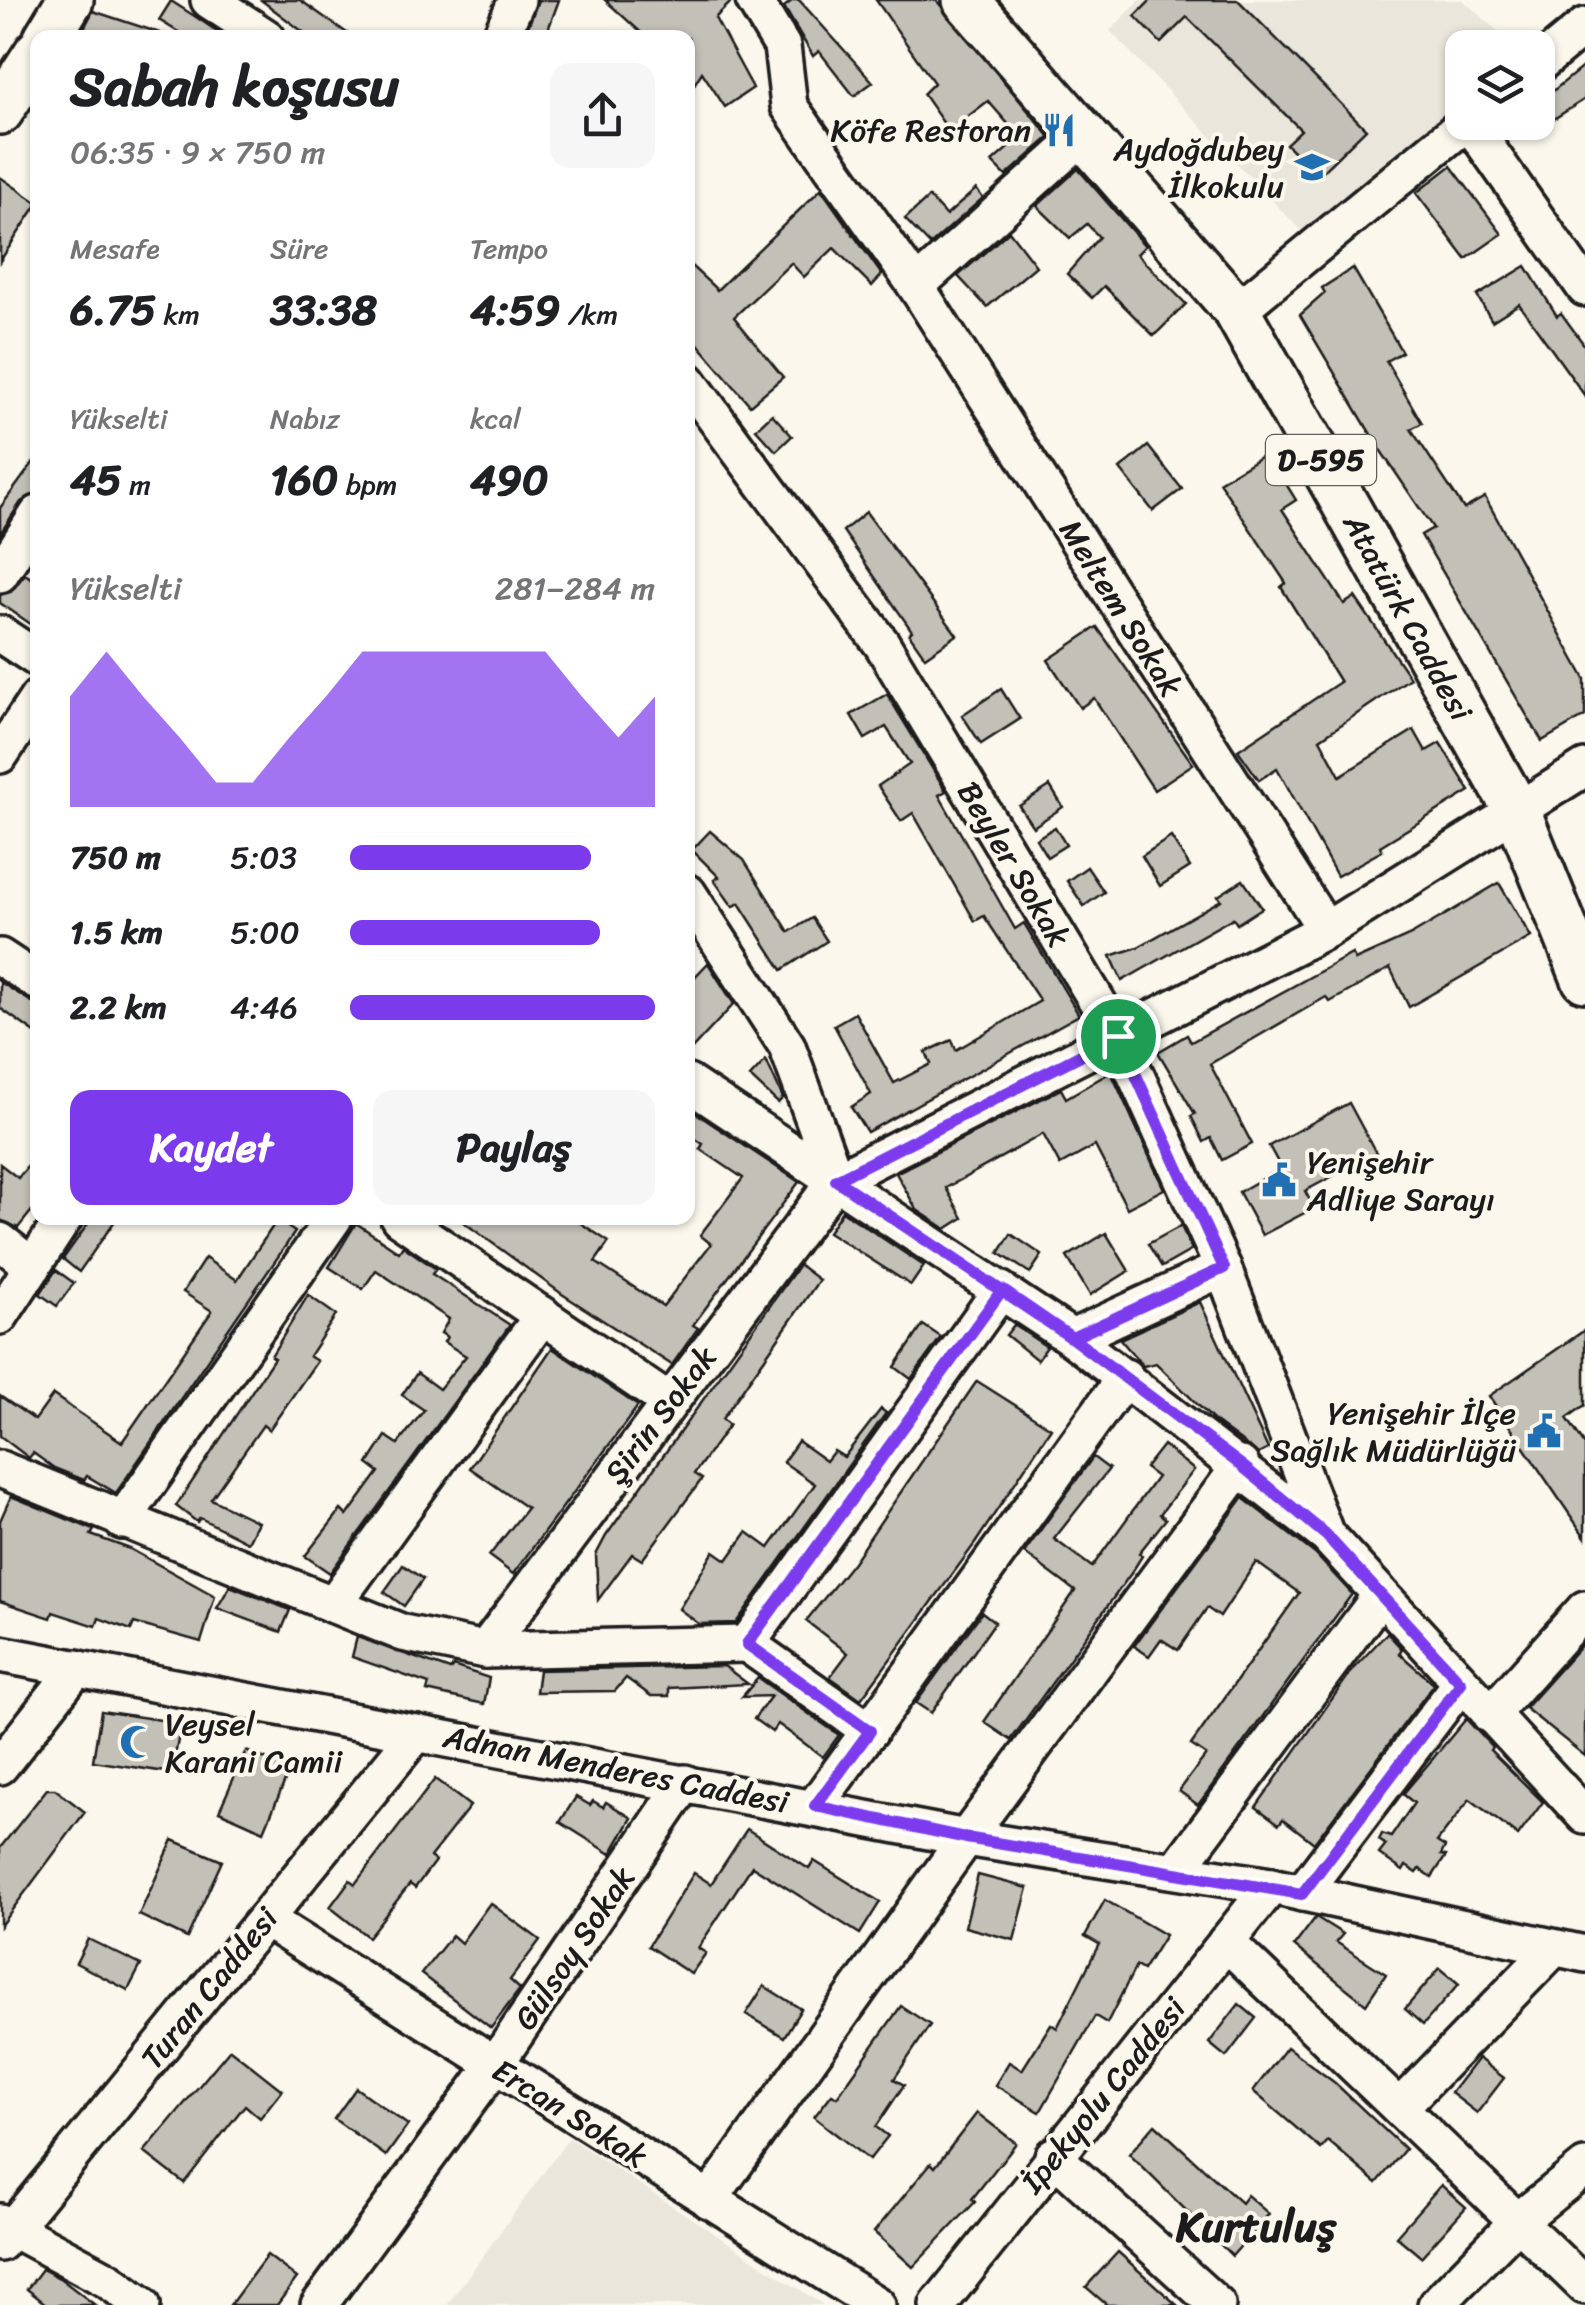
<!DOCTYPE html>
<html lang="tr">
<head>
<meta charset="utf-8">
<style>
  body { margin:0; font-family:Sriracha,sans-serif; background:#f6f6f6; color:#202124; height:100vh; display:flex; flex-direction:column; font-size:38px; white-space:nowrap }
  * { box-sizing:border-box; margin:0 }
  p { font-size:32px; color:#757577 }
  .icon { flex:none; width:55px; height:55px; fill:none; stroke:currentColor; stroke-width:2; stroke-linecap:round; stroke-linejoin:round }
  .map { position:relative; flex:1; overflow:hidden }
  .panel { position:absolute; left:30px; top:30px; width:665px; height:1195px; display:flex; flex-direction:column; background:#fff; border-radius:20px; box-shadow:0 2px 8px #0004 }
  .panel>* { flex:none }
  .controls { position:absolute; left:1445px; top:30px; display:grid; gap:20px }
  .controls a { display:grid; place-items:center; width:110px; height:110px; border-radius:20px; background:#fff; box-shadow:0 2px 8px #0004; font-size:50px }
  .pin { position:absolute; display:grid; place-items:center; width:85px; height:85px; color:#fff; margin:-42px; border:5px solid #fff; border-radius:50%; box-shadow:0 2px 10px #0007 }
  .round { display:grid; place-items:center; flex:none; width:105px; height:105px; border-radius:20px; background:#f6f6f6 }
  .overview { display:flex; align-items:center; justify-content:space-between; height:170px; padding:0 40px }
  h1 { font-size:55px; font-weight:700; line-height:75px }
  .metrics { display:grid; grid-template-columns:repeat(3,1fr); gap:15px; height:170px; padding:10px 40px }
  .metrics div { display:grid; align-content:center }
  .metrics b { font-size:42px; font-weight:700 }
  .metrics small { font-size:28px; font-weight:400 }
  .metrics p { font-size:28px }
  .chart { height:280px; padding:20px 40px }
  .chart p { display:flex; justify-content:space-between }
  .chart svg { width:100%; height:180px; margin-top:10px; fill:#7c3aed; opacity:.7 }
  .cta { display:flex; gap:20px; margin-top:auto; padding:20px 40px }
  .cta a { flex:1; height:115px; border-radius:20px; background:#7c3aed; color:#fff; font-size:40px; font-weight:700; line-height:115px; text-align:center }
  .cta a+a { background:#f6f6f6; color:#202124 }
  ul { padding:0 40px; list-style:none; font-size:32px }
  li { display:grid; grid-template-columns:160px 120px 1fr; align-items:center; height:75px }
  li i { height:25px; border-radius:12px; background:#7c3aed }
  .map>svg:first-child { display:block }
  .built { fill:#eae6dc }
  .building { fill:#c3c0b8; stroke:#1c1c1c; stroke-width:2.5 }
  .lines { fill:none; stroke-linecap:round; stroke-linejoin:round }
  .minor-casing { stroke:#1c1c1c; stroke-width:42 }
  .major-casing { stroke:#1c1c1c; stroke-width:52 }
  .minor { stroke:#fbf7ec; stroke-width:35 }
  .major { stroke:#fbf7ec; stroke-width:45 }
  .route-casing { stroke:#fff; stroke-width:20 }
  .route { stroke:#7c3aed; stroke-width:12 }
  .labels { text-anchor:middle; stroke-width:8; stroke-linejoin:round; paint-order:stroke }
  .shield { fill:#fbf7ec; stroke:#5f5e5a; stroke-width:2.5 }
  .shield-label { font-size:30px; font-weight:bold; fill:#1c1c1c }
  .poi-label { font-size:32px; fill:#1c1c1c; stroke:#fbf7ec; text-anchor:end }
  .street-label { font-size:32px; fill:#1c1c1c; stroke:#fbf7ec }
  .district-label { font-size:42px; font-weight:bold; fill:#1c1c1c; stroke:#fbf7ec }
</style>
</head>
<body>
<div class="map">
<svg width="1585" height="2305" viewBox="0 0 1585 2305">
  <rect width="100%" height="100%" fill="#fbf7ec"/>
  <filter id="ink" filterUnits="userSpaceOnUse"><feTurbulence type="fractalNoise" baseFrequency=".01" numOctaves="2"/><feDisplacementMap in="SourceGraphic" scale="20" xChannelSelector="R" yChannelSelector="G"/><feConvolveMatrix kernelMatrix="1 2 1 2 8 2 1 2 1" color-interpolation-filters="sRGB"/></filter>
  <g filter="url(#ink)">
    <!-- built -->
    <g class="built">
      <path d="M1140,0H1463L1516,47L1462,48V98L1306,236L1110,31Z"/>
      <path d="M569,2138L823,2305H447Z"/>
    </g>
    <!-- building -->
    <g class="building">
      <path d="M261,0H300L354,38H311Z"/>
      <path d="M538,0H559L545,38H524Z"/>
      <path d="M605,0H733L715,18L753,88L725,107L702,72L688,94V38H647Z"/>
      <path d="M793,0H799L873,82L854,96L819,51L813,56L784,7Z"/>
      <path d="M876,0H936L1050,137L1006,176L992,162L1008,148L997,136L1009,125L988,101L949,131L923,94L934,83Z"/>
      <path d="M1151,0H1238L1366,129L1318,176L1286,144L1301,130L1187,17L1161,43L1135,16Z"/>
      <path d="M171,1L196,17L227,38H188L159,20Z"/>
      <path d="M93,11L160,33L159,38H79Z"/>
      <path d="M1585,65V99L1538,129V103Z"/>
      <path d="M1451,166L1502,234L1466,259L1416,193Z"/>
      <path d="M1078,169L1145,246L1137,254L1186,304L1154,336L1104,286L1092,298L1067,274L1099,237L1087,224L1070,238L1037,206Z"/>
      <path d="M0,177L38,203L0,261Z"/>
      <path d="M821,189L882,275L872,286L834,248L804,277L791,263L734,317L783,377L750,405L688,332V263L717,290Z"/>
      <path d="M976,189L983,198L930,245L905,219L929,197L946,216Z"/>
      <path d="M1009,231L1036,266L987,307L958,276Z"/>
      <path d="M1526,266L1557,316L1561,313L1585,346V396L1519,304L1492,321L1477,296Z"/>
      <path d="M1353,268L1402,352L1386,361L1422,423L1411,429L1464,509L1485,497L1585,679V716L1542,741L1421,535L1433,528L1379,448L1300,315L1325,293L1322,288Z"/>
      <path d="M772,414L792,436L776,451L756,429Z"/>
      <path d="M1148,446L1182,489L1153,511L1120,469Z"/>
      <path d="M1267,453L1296,500L1282,509L1344,604L1355,597L1410,678L1320,739L1340,776L1414,730L1426,751L1440,743L1470,791L1380,846L1382,851L1337,876L1277,768L1259,780L1238,750L1340,682L1281,587L1286,583L1219,482Z"/>
      <path d="M38,456V493L21,502L0,534V508Z"/>
      <path d="M866,512L957,635L925,657L909,634L912,631L843,531Z"/>
      <path d="M25,574L38,583V629L0,603V595L11,592Z"/>
      <path d="M1097,627L1193,764L1154,790L1094,698L1080,708L1048,660Z"/>
      <path d="M1001,689L1020,719L981,744L962,715Z"/>
      <path d="M887,694L946,791L939,795L1015,929L1024,923L1079,1015L867,1132L851,1107L871,1094L834,1025L855,1013L894,1083L931,1064L926,1052L952,1040L956,1050L1040,1001L984,916L975,921L913,813L901,821L878,786L910,764L886,727L865,739L851,715Z"/>
      <path d="M1050,786L1063,807L1033,827L1019,806Z"/>
      <path d="M1055,827L1066,845L1047,857L1036,839Z"/>
      <path d="M710,831L744,860L789,932L812,918L827,941L782,970L739,903L733,907L714,880L719,877L692,850Z"/>
      <path d="M1171,837L1190,867L1160,886L1142,856Z"/>
      <path d="M1087,867L1104,892L1084,906L1067,881Z"/>
      <path d="M1243,880L1262,908L1237,924L1233,918L1122,981L1111,956L1138,947L1221,900L1218,896Z"/>
      <path d="M1499,883L1531,937L1409,1007L1390,968L1330,1002L1326,997L1210,1064L1252,1144L1222,1160L1211,1138L1204,1142L1191,1116L1195,1114L1158,1052L1187,1035L1191,1042L1352,954L1355,960L1411,935Z"/>
      <path d="M708,963L734,1004L688,1053V984Z"/>
      <path d="M0,982L38,1006V1035L0,1008Z"/>
      <path d="M766,1060L783,1098L778,1103L750,1077Z"/>
      <path d="M1111,1072L1164,1189L1127,1208L1095,1146L1060,1165L1043,1134L946,1188L963,1218L946,1229L917,1210L896,1173L1061,1089L1066,1098Z"/>
      <path d="M1349,1103L1376,1153L1305,1191L1314,1208L1262,1235L1239,1192L1281,1168L1269,1146Z"/>
      <path d="M688,1108L799,1182L693,1325L698,1328L672,1365L562,1294L458,1218H573L609,1242L595,1262L663,1306L711,1244L700,1235L743,1178L700,1149L703,1144L688,1134Z"/>
      <path d="M38,1154V1203L18,1228L0,1220V1164L18,1178Z"/>
      <path d="M842,1211L924,1266L911,1285L828,1232Z"/>
      <path d="M92,1218H117L79,1272L63,1259Z"/>
      <path d="M277,1220L295,1232L116,1493L87,1476L84,1480L54,1468L33,1453L29,1458L0,1436V1396L35,1420L53,1395L122,1442L212,1311L183,1292L205,1258L237,1280Z"/>
      <path d="M356,1223L399,1252L403,1246L436,1269L432,1274L510,1325L330,1573L305,1556L341,1510L347,1516L379,1472L368,1464L386,1436L398,1444L424,1410L402,1395L417,1373L439,1389L466,1356L444,1342L447,1337L441,1333L449,1319L376,1270L363,1289L329,1267Z"/>
      <path d="M1181,1226L1192,1250L1162,1267L1148,1244Z"/>
      <path d="M1106,1233L1129,1271L1090,1295L1067,1257Z"/>
      <path d="M1011,1234L1042,1255L1030,1273L999,1253Z"/>
      <path d="M799,1265L819,1280L722,1419L729,1425L694,1474L702,1479L642,1560L632,1554L598,1600L596,1555L606,1536Z"/>
      <path d="M56,1270L74,1283L57,1306L40,1294Z"/>
      <path d="M308,1295L336,1315L309,1356L317,1361L269,1430L263,1425L211,1499L258,1522L248,1542L200,1518L197,1522L176,1506L274,1358L271,1356Z"/>
      <path d="M1200,1302L1268,1449L1258,1454L1215,1422L1156,1363L1143,1366L1120,1339Z"/>
      <path d="M923,1325L941,1337L911,1379L895,1367Z"/>
      <path d="M1014,1325L1047,1347L1037,1360L1006,1335Z"/>
      <path d="M1585,1330V1405L1567,1418L1585,1445V1537L1489,1396Z"/>
      <path d="M552,1348L638,1406L513,1574L489,1556L527,1508L470,1468Z"/>
      <path d="M977,1381L1051,1428L976,1542L861,1699L830,1677L848,1653L806,1621L853,1562Z"/>
      <path d="M881,1409L886,1413L736,1623L699,1624L679,1609L714,1551L727,1560L747,1532L769,1548L815,1484L783,1462L798,1441L826,1461L834,1451L844,1457Z"/>
      <path d="M1163,1445L1194,1470L1160,1514L1166,1519L1139,1553L1142,1556L1132,1572L1011,1740L984,1722L1075,1591L1024,1553L1093,1457L1109,1469L1054,1539L1092,1567L1157,1477L1145,1468Z"/>
      <path d="M11,1496L94,1530L91,1535L130,1549L215,1596L201,1642L134,1623L131,1630L99,1618L96,1626L53,1612L51,1618L0,1601V1521Z"/>
      <path d="M1243,1498L1315,1554L1352,1594L1198,1805L1179,1791L1206,1755L1191,1745L1299,1593L1256,1562L1220,1617L1207,1608L1178,1650L1161,1639L1149,1656L1134,1646Z"/>
      <path d="M403,1565L423,1579L404,1606L384,1592Z"/>
      <path d="M230,1586L290,1610L281,1632L217,1608Z"/>
      <path d="M982,1612L995,1622L931,1713L916,1703Z"/>
      <path d="M1387,1633L1402,1649L1399,1653L1434,1684L1314,1843L1283,1819L1279,1824L1256,1807L1353,1669Z"/>
      <path d="M357,1637L450,1670L453,1666L489,1678L484,1704L427,1691L429,1684L352,1657Z"/>
      <path d="M1585,1641V1756L1525,1708Z"/>
      <path d="M724,1666L748,1684L669,1688V1696H651L626,1678L615,1691L536,1692L539,1670Z"/>
      <path d="M758,1678L839,1735L823,1757L778,1724L772,1732L754,1719L771,1696L742,1697Z"/>
      <path d="M101,1711L181,1723L172,1773L93,1761Z"/>
      <path d="M1466,1719L1492,1747L1490,1750L1543,1802L1518,1836L1470,1799L1437,1842L1445,1847L1441,1855L1446,1856L1432,1877L1420,1869L1417,1873L1406,1866L1403,1871L1379,1854L1386,1845L1379,1840L1382,1834L1391,1837L1414,1803L1403,1794Z"/>
      <path d="M246,1751L290,1769L264,1831L219,1811Z"/>
      <path d="M435,1779L470,1806L430,1857L435,1861L415,1888L410,1884L368,1937L330,1907L350,1880L355,1884Z"/>
      <path d="M47,1789H55L85,1812L0,1926V1848Z"/>
      <path d="M576,1797L590,1805L593,1801L603,1807L606,1802L632,1818L611,1854L560,1822Z"/>
      <path d="M747,1829L809,1869L814,1861L880,1902L860,1934L752,1866L698,1948L706,1953L691,1974L648,1946L694,1873L711,1884Z"/>
      <path d="M173,1840L222,1861L187,1938L139,1915Z"/>
      <path d="M978,1875L1028,1888L1014,1940L965,1927Z"/>
      <path d="M1105,1900L1165,1935L1143,1970L1136,1966L1107,2023L1095,2016L1040,2112L995,2085L1009,2062L1022,2070L1051,2024L1057,2028L1099,1944L1085,1936Z"/>
      <path d="M490,1903L540,1940L510,1980L520,1989L491,2028L421,1974L452,1935L461,1943Z"/>
      <path d="M1316,1917L1343,1934L1336,1942L1386,1974L1366,2004L1294,1946Z"/>
      <path d="M88,1939L141,1965L128,1990L76,1963Z"/>
      <path d="M1440,1968L1459,1984L1423,2025L1405,2009Z"/>
      <path d="M764,1986L801,2009L784,2037L746,2014Z"/>
      <path d="M1239,2004L1256,2018L1226,2057L1209,2043Z"/>
      <path d="M901,2006L930,2025L894,2079L904,2085L876,2127L888,2136L869,2160L814,2117L832,2094L837,2097Z"/>
      <path d="M1287,2047L1335,2083L1405,2149L1377,2183L1328,2141L1321,2149L1253,2091Z"/>
      <path d="M230,2049L282,2090L260,2118L245,2105L184,2183L144,2152Z"/>
      <path d="M1478,2058L1504,2078L1477,2113L1451,2093Z"/>
      <path d="M356,2088L408,2125L386,2156L334,2119Z"/>
      <path d="M977,2113L1016,2143L972,2199L975,2202L913,2267L874,2232L931,2163L935,2167Z"/>
      <path d="M1155,2124L1241,2203L1247,2195L1269,2214L1232,2256L1129,2154Z"/>
      <path d="M1441,2185L1466,2207L1421,2257L1396,2236Z"/>
      <path d="M1118,2252L1177,2305H1107L1086,2287Z"/>
      <path d="M267,2255L297,2278L277,2305H230Z"/>
      <path d="M42,2269L61,2279L95,2305H47L27,2289Z"/>
    </g>
    <g class="lines">
      <!-- minor casing -->
      <g class="minor-casing">
        <g id="minor">
          <path d="M209,0L267,38"/>
          <path d="M754,0L782,46L789,106L916,286L1326,930"/>
          <path d="M500,38L517,0"/>
          <path d="M1538,65L1585,26"/>
          <path d="M1469,122L1585,288"/>
          <path d="M916,286L1084,135"/>
          <path d="M1237,311L1467,122"/>
          <path d="M688,381L882,644L1118,1036L1223,1268L1326,1535L1585,1816"/>
          <path d="M0,574L38,514"/>
          <path d="M0,634L38,659"/>
          <path d="M0,755L38,698"/>
          <path d="M688,893L787,1046L836,1180"/>
          <path d="M0,957L38,982"/>
          <path d="M688,1083L1072,1338L1323,1533"/>
          <path d="M399,1218L669,1402"/>
          <path d="M0,1241L33,1267"/>
          <path d="M0,1316L64,1218"/>
          <path d="M1072,1338L1223,1268"/>
          <path d="M0,1469L403,1633L485,1650L747,1644L870,1731"/>
          <path d="M122,1521L334,1218"/>
          <path d="M333,1605L543,1315"/>
          <path d="M747,1644L1001,1290"/>
          <path d="M485,1650L836,1180L1326,930L1585,768"/>
          <path d="M0,1654L966,1838L1271,1886L1585,1954"/>
          <path d="M1490,1715L1585,1609"/>
          <path d="M0,1766L77,1668"/>
          <path d="M815,1806L1125,1377"/>
          <path d="M1177,1869L1381,1595"/>
          <path d="M1302,1893L1461,1683"/>
          <path d="M265,1919L877,2305"/>
          <path d="M1226,1942L1585,2286"/>
          <path d="M1400,2107L1554,1948"/>
          <path d="M1053,2156L1217,2305"/>
          <path d="M709,2200L966,1838L1241,1465"/>
          <path d="M0,2222L108,2280L142,2305"/>
          <path d="M0,2243L417,1733"/>
          <path d="M319,2305L494,2066L685,1783"/>
          <path d="M938,2305L1271,1886"/>
          <path d="M1436,2305L1518,2221L1585,2167"/>
        </g>
      </g>
      <!-- major casing -->
      <g class="major-casing">
        <g id="major">
          <path d="M966,0L1237,311L1518,813L1585,979"/>
          <path d="M47,38L70,0"/>
          <path d="M0,111L38,52"/>
        </g>
      </g>
      <!-- minor -->
      <use href="#minor" class="minor"/>
      <!-- major -->
      <use href="#major" class="major"/>
    </g>
  </g>
  <g class="lines" filter="url(#ink)">
    <!-- route casing -->
    <g class="route-casing">
      <path id="route" d="M1118,1036L1224,1268L1072,1338L1002,1290L747,1644L870,1731L815,1806L966,1838L1302,1894L1461,1683L1326,1535L1241,1465L1072,1338L836,1180L1118,1036"/>
    </g>
    <!-- route -->
    <use href="#route" class="route"/>
  </g>
  <!-- icons -->
  <defs>
    <g id="restaurant-bare" transform="scale(2.7)"><path d="M-5-6h1v4h1v-4h1v4h1v-4h1v5L-1.5 .5V6h-2V.5L-5-1ZM5-6V6H3V1.5H1.5Q1.5-4 5-6Z" fill="#1f6fb2" stroke="#fbf7ec" stroke-width="2.5" paint-order="stroke"/></g>
    <g id="school-bare" transform="scale(2.7)"><path d="M0-5L7-2L0 1L-7-2ZM-4 1L0 2.5L4 1V4Q0 6-4 4Z" fill="#1f6fb2" stroke="#fbf7ec" stroke-width="2.5" paint-order="stroke"/></g>
    <g id="civic-bare" transform="scale(2.7)"><path d="M-.6-6.5H3V-4.5H.6V-3L4-1V1h2V6H-6V1h2V-1L-.6-3ZM-1.2 2.5V6h2.4V2.5Z" fill="#1f6fb2" stroke="#fbf7ec" stroke-width="2.5" paint-order="stroke"/></g>
    <g id="mosque-bare" transform="scale(2.7)"><path d="M3.5-4.9A6 6 0 1 0 3.5 4.9A5 5 0 1 1 3.5-4.9Z" fill="#1f6fb2" stroke="#fbf7ec" stroke-width="2.5" paint-order="stroke"/></g>
  </defs>
  <g fill-rule="evenodd">
    <use href="#restaurant-bare" x="1059" y="130"/>
    <use href="#school-bare" x="1312" y="167"/>
    <use href="#civic-bare" x="1279" y="1180"/>
    <use href="#civic-bare" x="1544" y="1431"/>
    <use href="#mosque-bare" x="137" y="1742"/>
  </g>
  <g class="labels">
    <!-- shield labels -->
    <rect class="shield" x="1266" y="435" width="110" height="50" rx="8"/>
    <g class="shield-label">
      <text x="1321" y="470">D-595</text>
    </g>
    <!-- poi labels -->
    <g class="poi-label">
      <text x="1031" y="141">Köfe Restoran</text>
      <text x="1284" y="160">Aydoğdubey<tspan x="1284" dy="37">İlkokulu</tspan></text>
      <text x="1307" y="1173" text-anchor="start">Yenişehir<tspan x="1307" dy="37">Adliye Sarayı</tspan></text>
      <text x="1516" y="1424">Yenişehir İlçe<tspan x="1516" dy="37">Sağlık Müdürlüğü</tspan></text>
      <text x="165" y="1735" text-anchor="start">Veysel<tspan x="165" dy="37">Karani Camii</tspan></text>
    </g>
    <!-- street labels -->
    <g class="street-label">
      <text transform="translate(1121 608) rotate(58)" y="11">Meltem Sokak</text>
      <text transform="translate(1408 617) rotate(61)" y="11">Atatürk Caddesi</text>
      <text transform="translate(1014 864) rotate(59)" y="11">Beyler Sokak</text>
      <text transform="translate(660 1415) rotate(-53)" y="11">Şirin Sokak</text>
      <text transform="translate(616 1769) rotate(11)" y="11">Adnan Menderes Caddesi</text>
      <text transform="translate(574 1948) rotate(-56)" y="11">Gülsoy Sokak</text>
      <text transform="translate(209 1988) rotate(-51)" y="11">Turan Caddesi</text>
      <text transform="translate(1103 2095) rotate(-51)" y="11">İpekyolu Caddesi</text>
      <text transform="translate(570 2113) rotate(32)" y="11">Ercan Sokak</text>
    </g>
    <!-- district labels -->
    <g class="district-label">
      <text x="1256" y="2241">Kurtuluş</text>
    </g>
  </g>
</svg>
<div class="controls">
<a><svg class="icon" aria-label="layers" viewBox="0 0 24 24"><path d="M12 4l9 5-9 5-9-5zM3 14l9 5 9-5"/></svg></a>
</div>
<div class="pin" style="left:1118px;top:1036px;background:#1e9e55"><svg class="icon" aria-label="arrive" viewBox="0 0 24 24"><path d="M6 21V4h12l-3 4 3 4H6"/></svg></div>
<section class="panel">
<div class="overview"><div><h1>Sabah koşusu</h1><p>06:35 · 9 × 750 m</p></div><a class="round"><svg class="icon" aria-label="share" viewBox="0 0 24 24"><path d="M12 15V3M7 8l5-5 5 5M5 13v7h14v-7"/></svg></a></div>
<div class="metrics">
<div><p>Mesafe</p><b>6.75<small> km</small></b></div>
<div><p>Süre</p><b>33:38</b></div>
<div><p>Tempo</p><b>4:59<small> /km</small></b></div>
</div>
<div class="metrics">
<div><p>Yükselti</p><b>45<small> m</small></b></div>
<div><p>Nabız</p><b>160<small> bpm</small></b></div>
<div><p>kcal</p><b>490</b></div>
</div>
<div class="chart"><p><span>Yükselti</span>281–284 m</p>
<svg viewBox="0 0 160 44" preserveAspectRatio="none"><path d="M0 44V17L10 6L20 17L30 27L40 38L50 38L60 27L70 17L80 6L90 6L100 6L110 6L120 6L130 6L140 17L150 27L160 17V44z"/></svg>
</div>
<ul>
<li><b>750 m</b>5:03<i style="width:79%"></i></li>
<li><b>1.5 km</b>5:00<i style="width:82%"></i></li>
<li><b>2.2 km</b>4:46<i style="width:100%"></i></li>
</ul>
<div class="cta"><a>Kaydet</a><a>Paylaş</a></div>
</section>
</div>
</body>
</html>
